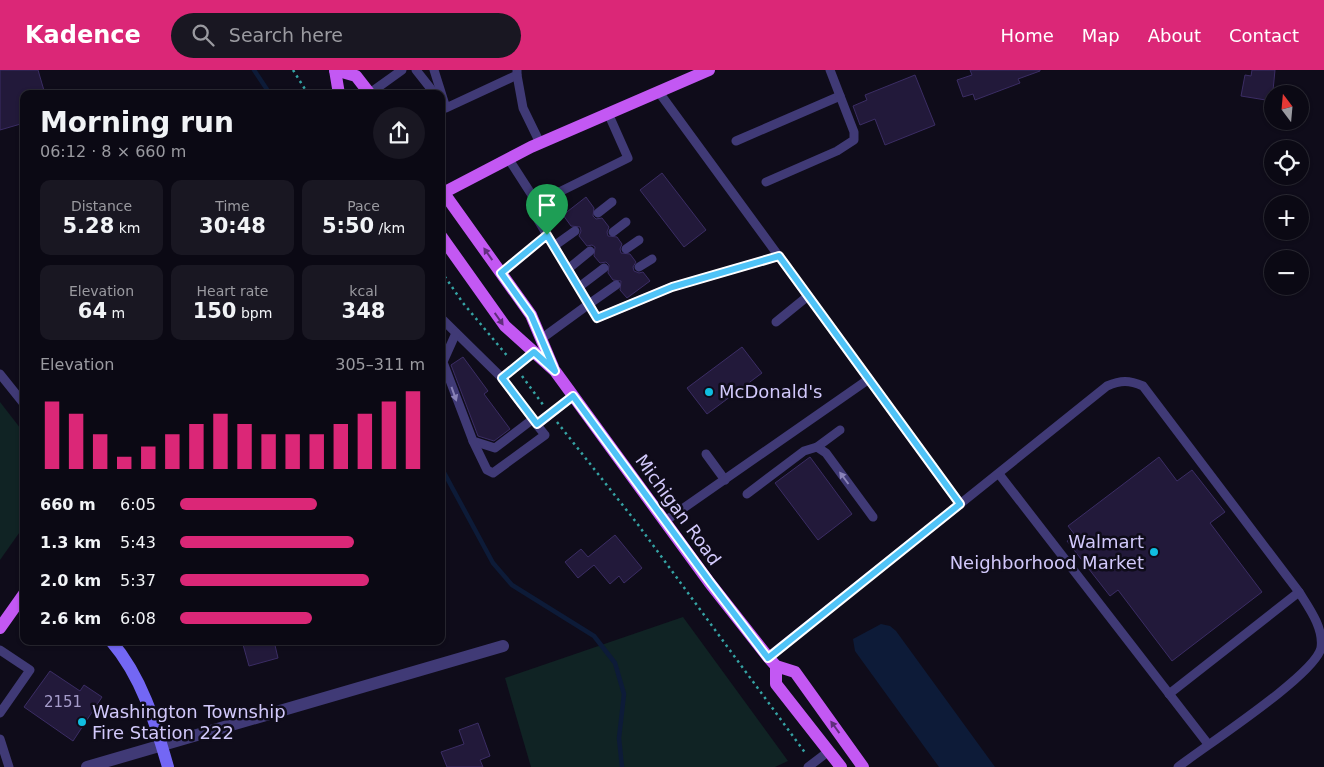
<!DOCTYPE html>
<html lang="en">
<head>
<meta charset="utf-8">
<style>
  body { margin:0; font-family:"DejaVu Sans",sans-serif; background:#191722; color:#f1f3f6; height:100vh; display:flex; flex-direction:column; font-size:19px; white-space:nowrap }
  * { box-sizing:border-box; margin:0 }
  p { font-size:16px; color:#9a9aa0 }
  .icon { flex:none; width:28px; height:28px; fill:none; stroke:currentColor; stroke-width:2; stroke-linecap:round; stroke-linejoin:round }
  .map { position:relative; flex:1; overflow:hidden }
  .side { position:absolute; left:20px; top:20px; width:425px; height:555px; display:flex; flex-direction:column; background:#0b0914; border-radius:10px; box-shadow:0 1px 4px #0004,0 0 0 1px #2b2a34 }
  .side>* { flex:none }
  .needle { width:32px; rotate:344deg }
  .tools { position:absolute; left:1264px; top:15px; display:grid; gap:10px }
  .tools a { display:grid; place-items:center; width:45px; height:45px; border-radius:50%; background:#0b0914; box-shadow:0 1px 4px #0004,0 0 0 1px #2b2a34; font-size:25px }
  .pin { position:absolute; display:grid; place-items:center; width:42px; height:42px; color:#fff; margin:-51px -21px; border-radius:50% 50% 50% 0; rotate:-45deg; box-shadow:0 0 5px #0007 }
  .pin .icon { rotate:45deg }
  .round { display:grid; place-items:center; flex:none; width:52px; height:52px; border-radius:26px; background:#191722 }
  .overview { display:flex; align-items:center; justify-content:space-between; height:85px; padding:0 20px }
  h1 { font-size:28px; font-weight:700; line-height:38px }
  .stats { display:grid; grid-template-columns:repeat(3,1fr); gap:8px; height:85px; padding:5px 20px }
  .stats div { display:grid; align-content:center; border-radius:10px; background:#191722; text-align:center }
  .stats b { font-size:21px; font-weight:700 }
  .stats small { font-size:14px; font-weight:400 }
  .stats p { font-size:14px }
  .chart { height:140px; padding:10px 20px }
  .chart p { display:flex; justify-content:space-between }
  .chart svg { width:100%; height:90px; margin-top:5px; stroke:#db2777; stroke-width:6 }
  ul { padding:0 20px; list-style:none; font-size:16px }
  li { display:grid; grid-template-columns:80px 60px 1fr; align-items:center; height:38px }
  li i { height:12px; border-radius:6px; background:#db2777 }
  header { display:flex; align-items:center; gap:30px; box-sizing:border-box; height:70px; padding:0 25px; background:#db2777; color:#fff }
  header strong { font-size:24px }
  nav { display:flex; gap:28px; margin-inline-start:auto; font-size:18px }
  .search { width:350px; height:45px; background:#191722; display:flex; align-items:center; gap:12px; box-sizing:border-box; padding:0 18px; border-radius:28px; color:#9a9aa0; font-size:19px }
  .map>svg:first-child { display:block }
  .green { fill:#102324 }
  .water { fill:#0d1b38 }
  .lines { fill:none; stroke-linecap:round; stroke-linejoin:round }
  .stream { stroke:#0d1b38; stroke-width:4.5 }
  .building { fill:#22193a; stroke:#3b2d64 }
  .path { stroke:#35a3a4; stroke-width:2.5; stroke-dasharray:2.5 4; stroke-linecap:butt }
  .lane { stroke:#403a76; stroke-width:9 }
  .street { stroke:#403a76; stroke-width:12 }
  .secondary { stroke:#7367f4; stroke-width:12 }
  .primary { stroke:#c358f3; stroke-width:12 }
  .oneway { fill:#602e7c }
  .oneway2 { fill:#8982b8 }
  .route-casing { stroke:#fff; stroke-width:10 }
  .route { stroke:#4fc3f7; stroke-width:6 }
  .poi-dot { fill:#10bee0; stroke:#0f0c1a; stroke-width:2 }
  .labels { text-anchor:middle; stroke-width:5; stroke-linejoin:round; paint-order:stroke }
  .number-label { font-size:15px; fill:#a69dcb }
  .poi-label { font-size:18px; fill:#d2c9fb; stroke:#0f0c1a; text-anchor:start }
  .street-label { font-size:18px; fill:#d2c9fb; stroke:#0f0c1a }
</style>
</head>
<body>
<header>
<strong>Kadence</strong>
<div class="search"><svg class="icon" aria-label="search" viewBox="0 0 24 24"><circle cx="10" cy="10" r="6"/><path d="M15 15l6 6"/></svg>Search here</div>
<nav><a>Home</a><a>Map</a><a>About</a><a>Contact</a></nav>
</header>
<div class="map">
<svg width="1324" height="697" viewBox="0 0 1324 697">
  <rect width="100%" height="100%" fill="#0f0c1a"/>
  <!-- green -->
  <g class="green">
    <path d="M0,332L24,363V456L0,490Z"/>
    <path d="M683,547L788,691L775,697H531L505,608Z"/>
  </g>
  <!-- water -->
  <path class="water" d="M881,554L890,556L896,561L995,697H939L855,581L853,569Z"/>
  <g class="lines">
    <!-- stream -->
    <g class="stream">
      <path d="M254,0L270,24"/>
      <path d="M441,397L493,493L512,515L594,566L615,593L624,624L619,668L622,697"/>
    </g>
  </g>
  <!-- building -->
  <g class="building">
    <path d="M0,0H38L45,24H24V53L0,60Z"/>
    <path d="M970,0H1040V1L1018,9L1020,13L975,30L973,24L963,27L957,10L972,5Z"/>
    <path d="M1252,0H1275L1272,31L1241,26L1245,5L1251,6Z"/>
    <path d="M915,5L935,55L885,75L875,49L860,55L853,36L867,30L865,25Z"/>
    <path d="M662,103L706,160L684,177L640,120Z"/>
    <path d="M586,127L594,138L593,146L596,149L602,148L609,157L607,162L608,166L617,167L622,174L620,179L621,183L630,184L636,192L633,197L634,201L639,203L643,202L650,211L627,228L620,220L621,211L613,210L608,203L609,195L606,192L600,193L594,186L595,177L592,175L587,176L579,166L581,161L580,157L571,156L563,145Z"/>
    <path d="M742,277L762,303L707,344L687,318Z"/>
    <path d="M463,287L488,321L484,324L510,359L494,371L478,366L451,295Z"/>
    <path d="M810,387L852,444L818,470L775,413Z"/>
    <path d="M1159,387L1177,411L1192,400L1225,442L1210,453L1262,522L1172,591L1118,520L1110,526L1067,471L1075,465L1068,456Z"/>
    <path d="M615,465L642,498L624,513L619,506L610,514L594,495L578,508L565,492L581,479L588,487Z"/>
    <path d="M242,571H274L278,588L249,596Z"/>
    <path d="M50,601L80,621L84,615L102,627L73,671L24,637Z"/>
    <path d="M478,653L490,686L480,690L483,697H447L441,682L464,674L459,660Z"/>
  </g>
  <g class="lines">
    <!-- path -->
    <g class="path">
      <path d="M293,0L308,24"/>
      <path d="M441,201L463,233L509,288"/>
      <path d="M522,306L544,336"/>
      <path d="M557,352L636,452L806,684"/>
    </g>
    <!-- lane -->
    <g class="lane">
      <path d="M416,0L435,24"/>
      <path d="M434,0L446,38L517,5V0"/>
      <path d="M517,5L523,38L540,73"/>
      <path d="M658,21L960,434L768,587"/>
      <path d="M370,23L402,0"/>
      <path d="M736,71L840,26"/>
      <path d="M508,88L537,133L538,150L589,234L541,269"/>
      <path d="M766,112L837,81L854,70V62L830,0"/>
      <path d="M537,133L628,88L608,43"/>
      <path d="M598,143L612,132"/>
      <path d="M613,162L626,152"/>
      <path d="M554,176L575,161"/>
      <path d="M626,179L639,170"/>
      <path d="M639,197L652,189"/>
      <path d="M568,199L590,181"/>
      <path d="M501,203L547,165"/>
      <path d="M616,215L589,234L597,248L672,217L779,186"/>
      <path d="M579,217L604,198"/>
      <path d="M441,248L502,308"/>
      <path d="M776,252L808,226"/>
      <path d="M456,263L443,292L473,371L495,378L533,349"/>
      <path d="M534,282L502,308L535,352"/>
      <path d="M0,304L24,334"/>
      <path d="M473,371L487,400L493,403L545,365L537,355L573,326"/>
      <path d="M817,377L840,360"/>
      <path d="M706,384L725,410"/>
      <path d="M999,404L1208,674"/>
      <path d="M747,424L804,381L817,377L826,383L873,447"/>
      <path d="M960,434L1107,316C1121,310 1129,310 1143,316L1299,522C1309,538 1324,558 1321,578C1315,605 1205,676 1178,697"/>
      <path d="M665,451L869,309"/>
      <path d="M0,580L30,600L0,643"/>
      <path d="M1169,624L1299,522"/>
      <path d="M0,669L9,697"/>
      <path d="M808,697L829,681"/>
    </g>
    <!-- street -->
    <path class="street" d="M87,697L503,576"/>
    <!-- secondary -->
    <path class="secondary" d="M111,571C142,607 155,652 168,697"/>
    <!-- primary -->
    <g class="primary">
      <path d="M335,0L356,6L370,24"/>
      <path d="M335,0L339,24"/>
      <path d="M441,119L531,245L553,297"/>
      <path d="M441,124L531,77L709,0"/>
      <path d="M441,166L505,256L555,301L709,512L768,587L776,596L795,602L863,697"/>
      <path d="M0,558L24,524"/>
      <path d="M776,596V614L841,697"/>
    </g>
  </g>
  <!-- one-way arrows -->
  <defs><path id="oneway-solid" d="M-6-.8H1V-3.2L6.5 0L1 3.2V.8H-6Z" transform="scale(1.25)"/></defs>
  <g class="oneway">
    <use href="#oneway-solid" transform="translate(488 184) rotate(-125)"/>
    <use href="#oneway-solid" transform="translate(499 249) rotate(55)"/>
    <use href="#oneway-solid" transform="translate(835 657) rotate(-126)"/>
  </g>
  <g class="oneway2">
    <use href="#oneway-solid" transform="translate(454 324) rotate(70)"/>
    <use href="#oneway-solid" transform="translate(844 408) rotate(-127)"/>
  </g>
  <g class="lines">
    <!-- route casing -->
    <g class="route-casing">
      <path id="route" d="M547,165L597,248L672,217L779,186L960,434L768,588L710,512L573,326L537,354L502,308L534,282L555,301L531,245L501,203Z"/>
    </g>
    <!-- route -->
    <use href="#route" class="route"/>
  </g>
  <!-- markers -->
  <g class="poi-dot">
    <circle cx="709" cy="322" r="5"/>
    <circle cx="1154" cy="482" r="5"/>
    <circle cx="82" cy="652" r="5"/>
  </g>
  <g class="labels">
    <!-- number labels -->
    <g class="number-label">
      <text x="63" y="637">2151</text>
    </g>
    <!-- poi labels -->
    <g class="poi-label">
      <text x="719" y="328">McDonald's</text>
      <text x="1144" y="478" text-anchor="end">Walmart<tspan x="1144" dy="21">Neighborhood Market</tspan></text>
      <text x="92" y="648">Washington Township<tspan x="92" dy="21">Fire Station 222</tspan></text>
    </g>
    <!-- street labels -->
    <g class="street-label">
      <text transform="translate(678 440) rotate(54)" y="6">Michigan Road</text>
    </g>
  </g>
</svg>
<div class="tools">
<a><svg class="needle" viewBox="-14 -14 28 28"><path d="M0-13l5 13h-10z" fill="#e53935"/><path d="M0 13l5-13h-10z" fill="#9a9aa0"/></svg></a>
<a><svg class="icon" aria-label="locate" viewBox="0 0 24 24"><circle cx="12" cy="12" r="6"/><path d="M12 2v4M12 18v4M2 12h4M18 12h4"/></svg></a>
<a>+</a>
<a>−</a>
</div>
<div class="pin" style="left:547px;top:165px;background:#1e9e55"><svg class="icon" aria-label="arrive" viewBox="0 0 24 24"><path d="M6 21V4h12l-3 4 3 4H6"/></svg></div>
<section class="side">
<div class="overview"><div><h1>Morning run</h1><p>06:12 · 8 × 660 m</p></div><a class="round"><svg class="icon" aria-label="share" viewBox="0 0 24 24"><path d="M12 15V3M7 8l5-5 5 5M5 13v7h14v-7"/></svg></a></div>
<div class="stats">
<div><p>Distance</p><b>5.28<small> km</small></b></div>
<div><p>Time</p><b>30:48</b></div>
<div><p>Pace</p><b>5:50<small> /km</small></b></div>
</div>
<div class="stats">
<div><p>Elevation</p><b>64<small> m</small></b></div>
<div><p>Heart rate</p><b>150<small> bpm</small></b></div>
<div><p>kcal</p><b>348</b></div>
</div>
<div class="chart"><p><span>Elevation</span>305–311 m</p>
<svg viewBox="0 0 160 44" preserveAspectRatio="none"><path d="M5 44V11M15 44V17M25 44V27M35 44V38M45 44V33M55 44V27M65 44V22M75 44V17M85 44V22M95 44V27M105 44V27M115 44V27M125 44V22M135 44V17M145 44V11M155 44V6"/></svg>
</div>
<ul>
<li><b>660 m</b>6:05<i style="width:56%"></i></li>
<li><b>1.3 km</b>5:43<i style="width:71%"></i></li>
<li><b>2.0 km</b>5:37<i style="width:77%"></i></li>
<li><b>2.6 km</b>6:08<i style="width:54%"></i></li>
</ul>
</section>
</div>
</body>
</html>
